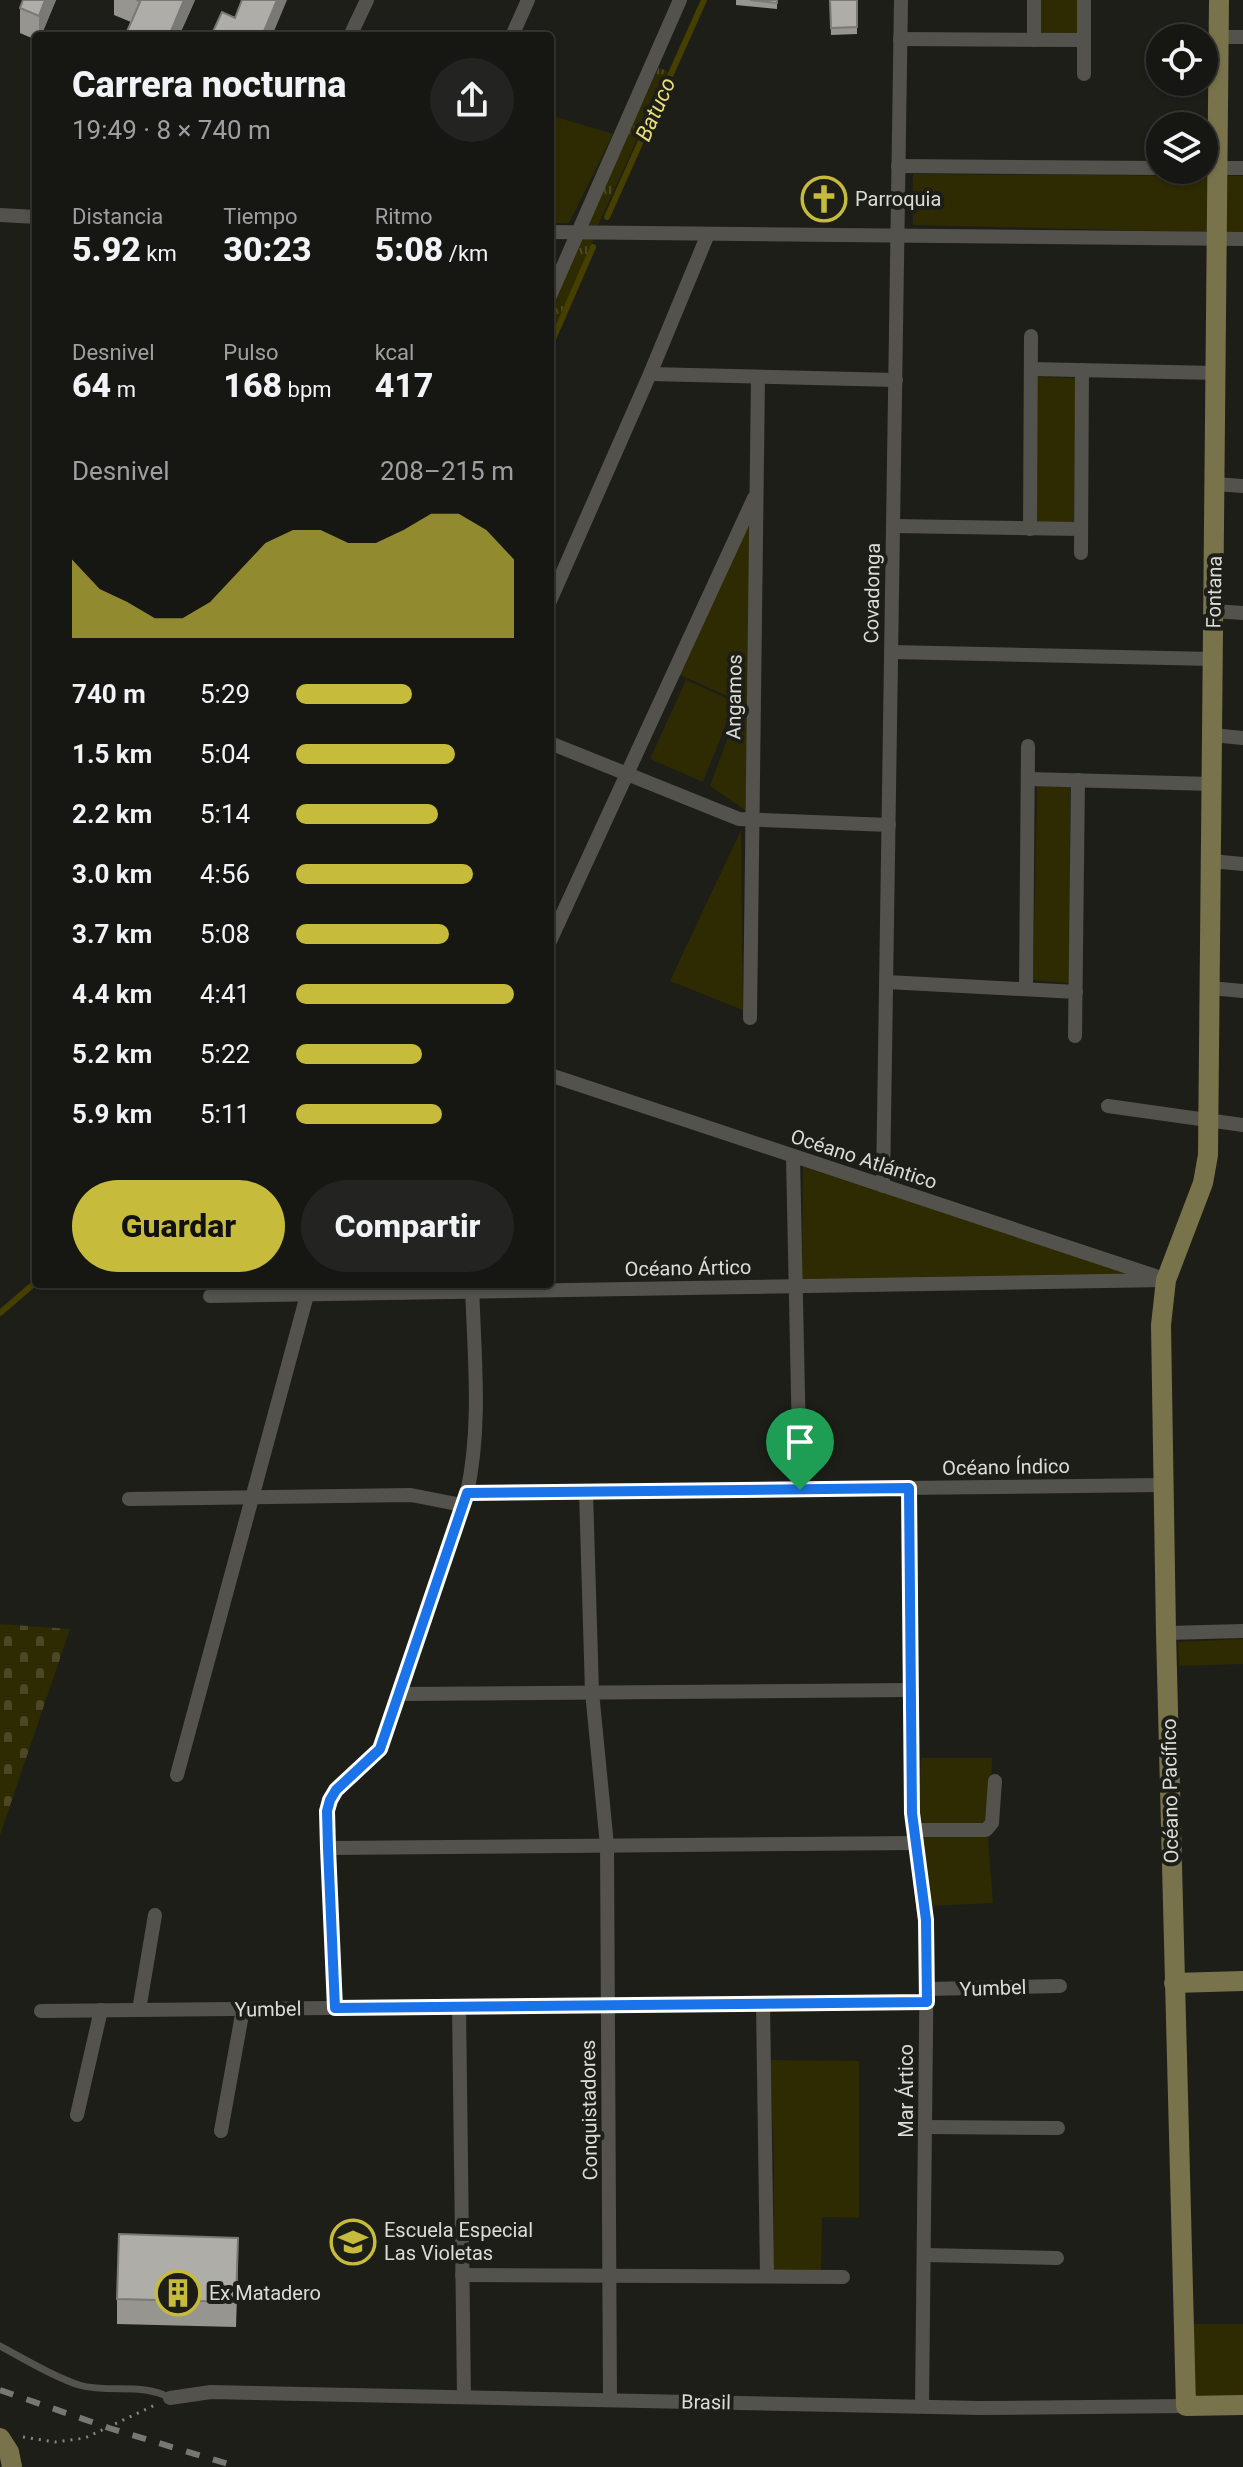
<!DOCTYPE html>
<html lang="es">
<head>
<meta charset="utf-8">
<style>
  body { margin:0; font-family:Roboto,sans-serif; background:#232321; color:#f1f3f6; height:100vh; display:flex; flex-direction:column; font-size:30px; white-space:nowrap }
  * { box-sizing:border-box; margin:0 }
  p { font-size:26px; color:#9e9fa0 }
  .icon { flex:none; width:44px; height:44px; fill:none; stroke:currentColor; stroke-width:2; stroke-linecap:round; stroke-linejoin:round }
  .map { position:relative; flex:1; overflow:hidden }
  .sheet { position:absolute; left:32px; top:32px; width:522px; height:1256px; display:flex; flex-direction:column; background:#161613; border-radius:8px; box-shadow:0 2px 6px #0004,0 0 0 2px #353533 }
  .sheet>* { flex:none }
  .fabs { position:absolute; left:1146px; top:24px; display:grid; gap:16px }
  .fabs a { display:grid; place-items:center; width:72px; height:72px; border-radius:50%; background:#161613; box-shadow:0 2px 6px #0004,0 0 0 2px #353533; font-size:40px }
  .pin { position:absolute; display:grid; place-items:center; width:68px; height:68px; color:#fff; margin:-82px -34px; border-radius:50% 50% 50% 0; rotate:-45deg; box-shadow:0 0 8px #0007 }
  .pin .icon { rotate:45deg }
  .round { display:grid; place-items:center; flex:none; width:84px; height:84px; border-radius:42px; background:#232321 }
  .head { display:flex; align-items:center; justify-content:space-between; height:136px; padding:0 40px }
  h1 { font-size:36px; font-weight:800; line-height:60px }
  .figures { display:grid; grid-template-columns:repeat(3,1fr); gap:12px; height:136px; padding:8px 40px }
  .figures div { display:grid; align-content:center }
  .figures b { font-size:34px; font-weight:800 }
  .figures small { font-size:22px; font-weight:400 }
  .figures p { font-size:22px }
  .chart { height:224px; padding:16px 40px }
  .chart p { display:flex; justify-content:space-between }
  .chart svg { width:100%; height:144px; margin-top:8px; fill:#c7bb3c; opacity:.7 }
  .primary-button { display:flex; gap:16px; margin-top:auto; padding:16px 40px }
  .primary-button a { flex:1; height:92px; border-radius:48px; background:#c7bb3c; color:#111; font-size:32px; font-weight:800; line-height:92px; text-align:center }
  .primary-button a+a { background:#232321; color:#f1f3f6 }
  ul { padding:0 40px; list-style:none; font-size:26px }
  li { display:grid; grid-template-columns:128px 96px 1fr; align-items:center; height:60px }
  li i { height:20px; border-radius:10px; background:#c7bb3c }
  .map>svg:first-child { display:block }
  .grass { fill:url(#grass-tufts) }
  .cemetery { fill:url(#cemetery-stones) }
  .park { fill:#2e2a01 }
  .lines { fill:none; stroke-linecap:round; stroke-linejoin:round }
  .stream { stroke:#464000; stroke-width:6 }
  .path { stroke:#858581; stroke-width:3; stroke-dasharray:2 6; stroke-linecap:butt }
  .lane { stroke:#53524d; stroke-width:7 }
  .street { stroke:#53524d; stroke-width:14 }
  .secondary { stroke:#78734a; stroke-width:20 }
  .rail { stroke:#777773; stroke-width:6; stroke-dasharray:14 14; stroke-linecap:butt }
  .wall { fill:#969590 }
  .shaded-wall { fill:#7a7975 }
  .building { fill:#aeada7; stroke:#7a7975; stroke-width:2 }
  .route-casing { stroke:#fff; stroke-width:16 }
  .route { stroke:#1a73e8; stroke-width:10 }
  .labels { text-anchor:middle; stroke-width:8; stroke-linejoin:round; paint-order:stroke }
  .poi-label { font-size:20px; fill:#dbdbd8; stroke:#1e1e19; text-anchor:start }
  .street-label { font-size:20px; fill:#dbdbd8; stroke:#1e1e19 }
  .water-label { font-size:22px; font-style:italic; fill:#e7dd74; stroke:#1e1e19 }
</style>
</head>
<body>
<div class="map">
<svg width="1243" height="2467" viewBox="0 0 1243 2467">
  <defs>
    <pattern id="grass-tufts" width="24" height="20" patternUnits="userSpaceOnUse" patternTransform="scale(2)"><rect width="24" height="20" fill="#2e2a01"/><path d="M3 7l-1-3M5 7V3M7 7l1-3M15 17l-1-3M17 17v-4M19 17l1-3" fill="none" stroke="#4c4825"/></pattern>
    <pattern id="cemetery-stones" width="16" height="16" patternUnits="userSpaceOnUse" patternTransform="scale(2)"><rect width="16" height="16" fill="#2e2a01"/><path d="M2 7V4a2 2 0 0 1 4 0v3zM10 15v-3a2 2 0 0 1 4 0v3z" fill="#4c4825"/></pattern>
  </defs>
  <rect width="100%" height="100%" fill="#1e1e19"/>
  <!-- grass -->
  <g class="grass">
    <path d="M659,67L668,72L598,225H587Z"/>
    <path d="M581,236H595L550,338V308Z"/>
  </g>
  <!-- cemetery -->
  <path class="cemetery" d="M0,1624L70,1629L0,1835Z"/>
  <!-- park -->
  <g class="park">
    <rect x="1038" y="0" width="42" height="36"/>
    <path d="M550,115L613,134L569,223H550Z"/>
    <path d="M913,174L1243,176V233L913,225Z"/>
    <path d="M1038,377L1076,378L1074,524L1036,522Z"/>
    <path d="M752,516L748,812L710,786L741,702L680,675Z"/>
    <path d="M686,680L735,702L703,782L650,759Z"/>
    <path d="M1037,785L1070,787V983L1033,980Z"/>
    <path d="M741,830L743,1010L670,981Z"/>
    <path d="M803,1167L1137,1274L802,1280Z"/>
    <path d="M1243,1639V1664L1179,1666L1178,1642Z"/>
    <path d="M921,1758H992L990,1819L983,1824L922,1825L919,1810Z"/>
    <path d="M921,1836L988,1837L993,1903L930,1906Z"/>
    <path d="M770,2060L859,2061V2218L822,2217L821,2270L773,2271L774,2169Z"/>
    <path d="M1194,2324H1243V2396L1193,2397Z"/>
  </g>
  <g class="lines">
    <!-- stream -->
    <g class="stream">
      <path d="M607,217L704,0"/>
      <path d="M550,346L593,247"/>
      <path d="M0,1313L36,1282"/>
    </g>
    <!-- path -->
    <path class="path" d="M23,2437L55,2442L85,2438L155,2405"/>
    <!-- lane -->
    <path class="lane" d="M0,2346C25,2359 51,2376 79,2385C110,2394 142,2382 170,2398"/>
    <!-- street -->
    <g class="street">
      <path d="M1034,0V40"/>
      <path d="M350,36L367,0"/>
      <path d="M512,36L528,0"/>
      <path d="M1219,37H1243"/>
      <path d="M900,39L1084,40"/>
      <path d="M1084,74V0"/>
      <path d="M898,166L1160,168"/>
      <path d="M1204,168H1243"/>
      <path d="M0,215L36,217"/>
      <path d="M550,232L1243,239"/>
      <path d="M550,296L680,0"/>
      <path d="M1031,369L1216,373"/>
      <path d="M650,374L896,380"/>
      <path d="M1215,484L1243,486"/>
      <path d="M893,526L1081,529"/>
      <path d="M1030,529L1031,336"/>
      <path d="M1081,553L1082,370"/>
      <path d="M550,601L650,374L708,234"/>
      <path d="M1214,611L1243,613"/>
      <path d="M891,652L1213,659"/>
      <path d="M1212,735L1243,738"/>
      <path d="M550,743L739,819L889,825"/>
      <path d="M1028,779L1212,784"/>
      <path d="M1211,861L1243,864"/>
      <path d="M550,941L754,498"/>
      <path d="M887,982L1076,992"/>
      <path d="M1210,988L1243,991"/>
      <path d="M1026,989L1028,746"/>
      <path d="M750,1018L758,377"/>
      <path d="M1075,1036L1078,780"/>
      <path d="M550,1075L1155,1276"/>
      <path d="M1108,1106L1243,1125"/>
      <path d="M793,1157L800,1490"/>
      <path d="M883,1186L901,0"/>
      <path d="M210,1296L1166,1280"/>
      <path d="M909,1488L912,1813L927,1937L922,2406"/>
      <path d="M586,1492L592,1692L607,1845L610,2400"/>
      <path d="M467,1493L1163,1485"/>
      <path d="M129,1499L411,1495L462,1505"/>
      <path d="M1166,1633L1243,1631"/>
      <path d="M399,1694L911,1690"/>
      <path d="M177,1775L310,1284"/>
      <path d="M915,1830H986L992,1823L995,1781"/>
      <path d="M328,1848L917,1843"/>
      <path d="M927,1989L1060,1986"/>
      <path d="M763,2004L767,2276"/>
      <path d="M459,2006L464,2397"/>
      <path d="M335,2008L327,1811L336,1790L380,1749L467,1493C482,1424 474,1355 472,1284"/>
      <path d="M139,2010L155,1915"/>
      <path d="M41,2011L927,2002"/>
      <path d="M77,2115L101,2010"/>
      <path d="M926,2127L1058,2128"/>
      <path d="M221,2131L243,2009"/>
      <path d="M925,2255L1057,2258"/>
      <path d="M462,2275L843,2277"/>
      <path d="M170,2398L211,2392L980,2408L1186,2406"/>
    </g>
    <!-- secondary -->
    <g class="secondary">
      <path d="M1219,0L1208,1155L1203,1183L1166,1280L1161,1325L1166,1633L1186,2406L1243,2405"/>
      <path d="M1174,1983L1243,1981"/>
      <path d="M0,2438L9,2452L12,2467"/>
    </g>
    <!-- rail -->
    <path class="rail" d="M0,2390L109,2428L238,2467"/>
  </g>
  <!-- wall -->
  <g class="wall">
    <path d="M56,0L41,36H36V40L20,33V8Z"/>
    <path d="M114,0H195L179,36L131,22L114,15Z"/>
    <path d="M736,0H777V9L736,5Z"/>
    <path d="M830,0H857V34L831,35Z"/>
    <path d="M238,2263L236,2327L117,2324V2299Z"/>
  </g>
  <!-- shaded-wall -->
  <g class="shaded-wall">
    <path d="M45,0H56L41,36H39V16Z"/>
    <path d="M184,0H195L179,36H169Z"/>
    <path d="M277,0H287L272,36H262Z"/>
  </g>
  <!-- building -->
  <g class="building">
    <path d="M23,0H45L39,16L20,8Z"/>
    <path d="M137,0H184L169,36H125L140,2Z"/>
    <path d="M242,0H277L262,36H211L222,12L235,18Z"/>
    <path d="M750,0H777V3Z"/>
    <path d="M830,0H857V27L831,28Z"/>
    <path d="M119,2234L238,2238L236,2302L117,2299Z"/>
  </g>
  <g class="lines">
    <!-- route casing -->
    <g class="route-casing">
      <path id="route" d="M909,1488L912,1813L926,1920L927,2002L335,2008L328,1848L327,1811L330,1800L336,1790L380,1749L467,1493Z"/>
    </g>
    <!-- route -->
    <use href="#route" class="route"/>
  </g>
  <!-- icons -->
  <defs>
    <g id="church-ring" transform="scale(2.3)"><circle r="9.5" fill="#1e1e19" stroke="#c7bb3c" stroke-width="1.5"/><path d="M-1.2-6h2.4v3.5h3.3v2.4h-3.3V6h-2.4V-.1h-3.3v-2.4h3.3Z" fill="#c7bb3c"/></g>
    <g id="school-ring" transform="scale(2.3)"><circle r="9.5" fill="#1e1e19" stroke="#c7bb3c" stroke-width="1.5"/><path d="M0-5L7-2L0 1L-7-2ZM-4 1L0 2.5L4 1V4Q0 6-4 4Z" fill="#c7bb3c"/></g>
    <g id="building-ring" transform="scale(2.3)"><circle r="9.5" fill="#1e1e19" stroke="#c7bb3c" stroke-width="1.5"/><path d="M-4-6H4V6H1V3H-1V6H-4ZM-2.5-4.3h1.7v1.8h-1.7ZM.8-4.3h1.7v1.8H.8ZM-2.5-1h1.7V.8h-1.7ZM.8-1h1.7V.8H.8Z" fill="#c7bb3c"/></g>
  </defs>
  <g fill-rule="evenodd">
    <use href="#church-ring" x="824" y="199"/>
    <use href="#school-ring" x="353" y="2242"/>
    <use href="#building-ring" x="178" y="2293"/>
  </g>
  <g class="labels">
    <!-- poi labels -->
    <g class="poi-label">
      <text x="855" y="206">Parroquia</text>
      <text x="384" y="2237">Escuela Especial<tspan x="384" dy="23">Las Violetas</tspan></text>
      <text x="209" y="2300">Ex Matadero</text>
    </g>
    <!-- street labels -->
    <g class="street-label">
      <text transform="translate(1214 592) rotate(-89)" y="7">Fontana</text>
      <text transform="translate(872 593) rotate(-89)" y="7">Covadonga</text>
      <text transform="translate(734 697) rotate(-89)" y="7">Angamos</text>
      <text transform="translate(864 1159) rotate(18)" y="7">Océano Atlántico</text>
      <text transform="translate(688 1268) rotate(-1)" y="7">Océano Ártico</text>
      <text transform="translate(1006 1467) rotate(-1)" y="7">Océano Índico</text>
      <text transform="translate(1170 1791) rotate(-91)" y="7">Océano Pacífico</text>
      <text transform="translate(993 1988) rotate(-2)" y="7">Yumbel</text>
      <text transform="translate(268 2009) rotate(-1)" y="7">Yumbel</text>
      <text transform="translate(906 2091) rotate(-90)" y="7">Mar Ártico</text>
      <text transform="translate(589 2110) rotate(-91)" y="7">Conquistadores</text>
      <text transform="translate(706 2402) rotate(1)" y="7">Brasil</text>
    </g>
    <!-- water labels -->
    <g class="water-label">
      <text transform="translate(655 109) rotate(-66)" y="8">Batuco</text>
    </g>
  </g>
</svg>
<div class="fabs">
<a><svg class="icon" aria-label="locate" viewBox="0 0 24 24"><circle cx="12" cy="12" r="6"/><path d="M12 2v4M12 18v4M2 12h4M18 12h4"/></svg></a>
<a><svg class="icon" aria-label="layers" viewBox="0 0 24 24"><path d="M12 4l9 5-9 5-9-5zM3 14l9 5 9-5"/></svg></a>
</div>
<div class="pin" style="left:800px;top:1490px;background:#1e9e55"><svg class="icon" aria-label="arrive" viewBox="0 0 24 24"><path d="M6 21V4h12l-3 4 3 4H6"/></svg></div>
<section class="sheet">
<div class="head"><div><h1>Carrera nocturna</h1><p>19:49 · 8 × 740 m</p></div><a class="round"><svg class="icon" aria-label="share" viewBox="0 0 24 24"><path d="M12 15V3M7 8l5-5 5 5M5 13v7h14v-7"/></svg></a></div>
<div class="figures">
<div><p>Distancia</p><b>5.92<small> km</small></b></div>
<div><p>Tiempo</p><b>30:23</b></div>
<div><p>Ritmo</p><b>5:08<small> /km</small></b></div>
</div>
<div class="figures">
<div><p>Desnivel</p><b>64<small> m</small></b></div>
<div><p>Pulso</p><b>168<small> bpm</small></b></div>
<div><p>kcal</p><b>417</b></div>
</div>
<div class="chart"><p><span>Desnivel</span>208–215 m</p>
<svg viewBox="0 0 160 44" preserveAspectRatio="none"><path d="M0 44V20L10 29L20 33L30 38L40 38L50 33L60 24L70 15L80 11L90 11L100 15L110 15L120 11L130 6L140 6L150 11L160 20V44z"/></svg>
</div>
<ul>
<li><b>740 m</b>5:29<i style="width:53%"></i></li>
<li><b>1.5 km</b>5:04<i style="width:73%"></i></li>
<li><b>2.2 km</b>5:14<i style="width:65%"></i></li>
<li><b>3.0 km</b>4:56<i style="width:81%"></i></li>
<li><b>3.7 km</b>5:08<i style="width:70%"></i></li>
<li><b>4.4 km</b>4:41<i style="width:100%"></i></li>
<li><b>5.2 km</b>5:22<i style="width:58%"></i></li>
<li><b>5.9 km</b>5:11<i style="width:67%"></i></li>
</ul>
<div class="primary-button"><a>Guardar</a><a>Compartir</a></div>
</section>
</div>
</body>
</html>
